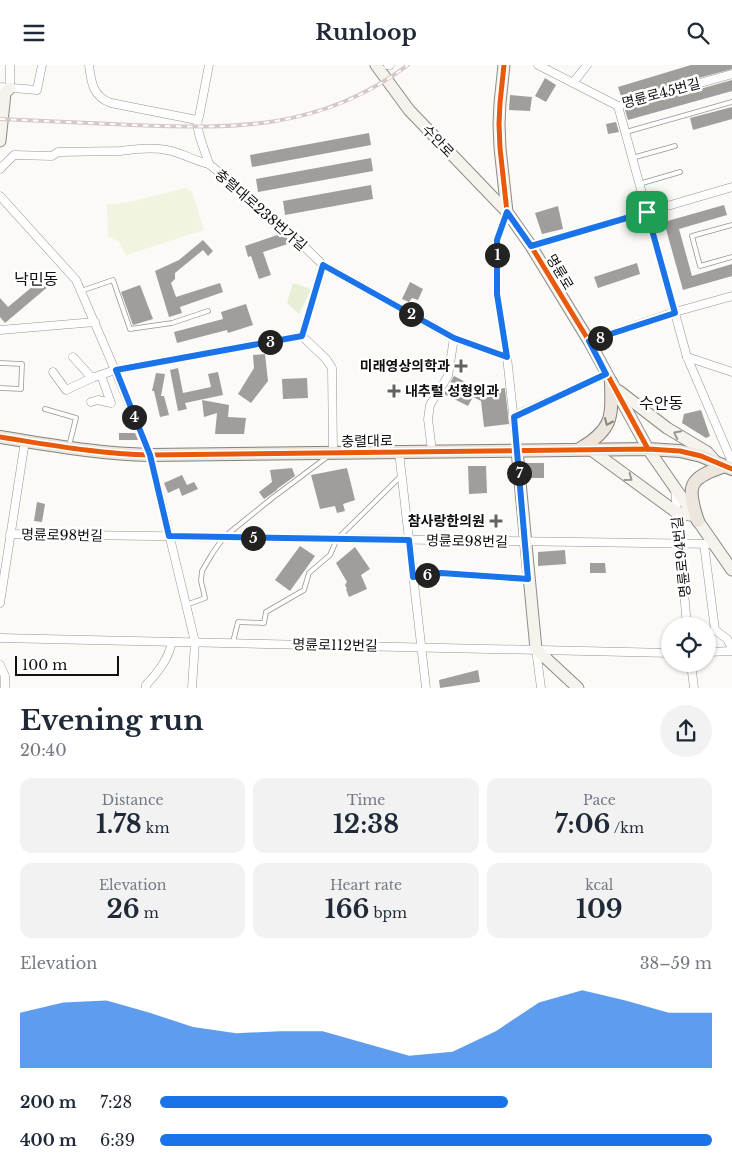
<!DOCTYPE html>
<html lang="en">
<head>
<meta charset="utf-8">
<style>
  body { margin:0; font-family:"Libre Baskerville","Noto Sans KR",serif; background:#f2f2f3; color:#1f2937; height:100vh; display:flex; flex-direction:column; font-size:19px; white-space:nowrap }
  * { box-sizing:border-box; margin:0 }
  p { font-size:16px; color:#747a83 }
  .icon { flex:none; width:28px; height:28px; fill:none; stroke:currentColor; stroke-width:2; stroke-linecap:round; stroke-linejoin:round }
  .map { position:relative; height:623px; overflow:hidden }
  .side { display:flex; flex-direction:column; background:#fff; flex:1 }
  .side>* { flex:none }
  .buttons { position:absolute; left:661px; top:552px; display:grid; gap:10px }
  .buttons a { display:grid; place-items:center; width:55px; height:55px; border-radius:50%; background:#fff; box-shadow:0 1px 4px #0004; font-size:25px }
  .scale { position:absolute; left:15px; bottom:12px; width:104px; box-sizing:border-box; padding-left:5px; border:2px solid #101010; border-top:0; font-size:14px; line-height:18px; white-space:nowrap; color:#101010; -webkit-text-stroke:4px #fff; paint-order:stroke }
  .pin { position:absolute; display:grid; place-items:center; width:42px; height:42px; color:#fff; margin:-21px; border-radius:10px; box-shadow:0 2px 8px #0006 }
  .km { position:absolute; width:25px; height:25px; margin:-12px; border-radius:50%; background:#222; color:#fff; font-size:14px; line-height:25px; text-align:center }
  .round { display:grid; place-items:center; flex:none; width:52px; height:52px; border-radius:26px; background:#f2f2f3 }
  .head { display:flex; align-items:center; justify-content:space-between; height:85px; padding:0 20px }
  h1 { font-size:28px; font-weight:700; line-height:38px }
  .figures { display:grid; grid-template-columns:repeat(3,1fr); gap:8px; height:85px; padding:5px 20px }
  .figures div { display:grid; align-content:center; border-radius:12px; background:#f2f2f3; text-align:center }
  .figures b { font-size:25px; font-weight:700 }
  .figures small { font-size:14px; font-weight:400 }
  .figures p { font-size:14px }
  .chart { height:140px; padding:10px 20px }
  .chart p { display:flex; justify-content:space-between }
  .chart svg { width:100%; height:90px; margin-top:5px; fill:#1a73e8; opacity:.7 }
  ul { padding:0 20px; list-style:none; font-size:16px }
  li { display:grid; grid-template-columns:80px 60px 1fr; align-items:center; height:38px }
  li i { height:12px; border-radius:6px; background:#1a73e8 }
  header { display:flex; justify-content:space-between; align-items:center; height:65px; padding:0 20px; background:#fff; font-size:22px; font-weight:700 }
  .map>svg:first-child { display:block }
  .green { fill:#e7f0d7 }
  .pitch { fill:#f0f4e1 }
  .building { fill:#9f9e9b }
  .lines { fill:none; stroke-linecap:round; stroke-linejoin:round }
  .lane-casing { stroke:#969594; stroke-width:5.5 }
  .street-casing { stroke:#969594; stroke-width:9 }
  .secondary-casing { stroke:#8c8c8a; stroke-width:13 }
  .primary-casing { stroke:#838381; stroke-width:14 }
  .lane { stroke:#fefefe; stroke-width:4 }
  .street { stroke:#fefefe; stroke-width:8 }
  .secondary { stroke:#f5f3ec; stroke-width:11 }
  .primary { stroke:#ece6dc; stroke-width:12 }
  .rail-casing { stroke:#d6c7c8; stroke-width:4 }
  .rail { stroke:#fff; stroke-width:2; stroke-dasharray:5.5; stroke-linecap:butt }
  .cycleway-casing { stroke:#fff; stroke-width:8 }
  .cycleway { stroke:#e8590c; stroke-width:5 }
  .oneway { stroke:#898680 }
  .oneway2 { stroke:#999894 }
  .route-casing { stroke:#fff; stroke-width:10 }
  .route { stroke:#1a73e8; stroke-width:6 }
  .poi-dot { fill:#626260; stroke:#fff; stroke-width:2 }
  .labels { text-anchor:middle; stroke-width:5; stroke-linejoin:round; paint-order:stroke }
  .street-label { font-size:14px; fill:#101010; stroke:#fff }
  .poi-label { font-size:14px; font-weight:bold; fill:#101010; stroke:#fff; text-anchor:end }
  .quarter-label { font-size:16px; fill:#101010; stroke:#fff }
</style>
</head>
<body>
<header><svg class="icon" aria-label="menu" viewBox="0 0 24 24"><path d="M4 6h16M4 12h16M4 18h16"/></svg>Runloop<svg class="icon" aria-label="search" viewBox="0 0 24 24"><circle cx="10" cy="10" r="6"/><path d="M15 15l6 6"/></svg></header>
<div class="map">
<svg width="732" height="623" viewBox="0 0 732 623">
  <rect width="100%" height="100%" fill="#fbfaf6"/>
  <!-- green -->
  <path class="green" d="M293,218L311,224L299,249L287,238Z"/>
  <!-- pitch -->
  <path class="pitch" d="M186,123L192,127L204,165L126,190L119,177L108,171L107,140L134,136Z"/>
  <!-- building -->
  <g class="building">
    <path d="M691,0H732V4L654,25L653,22L621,31L618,22Z"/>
    <path d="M545,13L556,20L546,37L535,31Z"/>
    <path d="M732,15V26L628,55L625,45Z"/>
    <path d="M510,30L532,32L530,46L509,45Z"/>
    <path d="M732,42V54L693,65L690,53Z"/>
    <path d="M616,57L619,67L608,69L606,59Z"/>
    <path d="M369,68L371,80L252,102L250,90Z"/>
    <path d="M371,93L373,106L258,127L256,114Z"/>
    <path d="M371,120L373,134L285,150L283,136Z"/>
    <path d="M724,140L727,150L679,164L692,211L732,199V211L683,225L664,157Z"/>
    <path d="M558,141L563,164L542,169L535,148Z"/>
    <path d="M283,168L291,178L263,187L271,210L259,214L251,191L248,192L245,181Z"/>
    <path d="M203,175L213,186L208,191L203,185L175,208V214L171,218L176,232L220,218L223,227L180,242L182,248L169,252L155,206L179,195Z"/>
    <path d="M637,198L640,209L598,223L594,212Z"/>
    <path d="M50,207L57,214L5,258L0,252V233L8,242Z"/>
    <path d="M410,217L423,224L418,235L412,233L409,237L402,234Z"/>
    <path d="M140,220L153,254L133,260L121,227Z"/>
    <path d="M246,239L253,260L228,268L227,265L177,278L174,267L223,254L221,247Z"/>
    <path d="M265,289L268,316L251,338L238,329L254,303L253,290Z"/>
    <path d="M178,303L183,328L211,322L208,309L218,307L223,330L185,338L187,344L178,346L170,305Z"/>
    <path d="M156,308L165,309L161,331H164L169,350L160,352L154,326H152Z"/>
    <path d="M454,311L483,326L505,323L509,359L484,362L481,336L473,332L468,341L444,329Z"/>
    <path d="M307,313L308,333L283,334L282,314Z"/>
    <path d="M202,335L229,340L228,352L246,353L244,369H215L217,348L204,352Z"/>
    <path d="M701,345L710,371L706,373L682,358L684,349Z"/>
    <path d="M119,368H135L138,375H119Z"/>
    <path d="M526,398H544V413H527Z"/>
    <path d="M468,401H486L487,428L469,429Z"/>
    <path d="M292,403L295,411L277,424V425L264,434L259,427L272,417L270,405Z"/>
    <path d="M347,403L355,435L343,439L345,446L337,448L335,441L320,444L311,410Z"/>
    <path d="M182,410L187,420L194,417L198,424L182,431L179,423L168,428L164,418Z"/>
    <path d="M37,437L45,439L42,457L34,456Z"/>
    <path d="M300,481L315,491L290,526L275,515Z"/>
    <path d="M355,482L370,504L361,510L367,524L349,532L346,524H347L345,520L347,517L336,498Z"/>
    <path d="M565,485L566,499L538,501V487Z"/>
    <path d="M590,498H605L606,508H590Z"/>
    <path d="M478,605L480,617L440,623L439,615Z"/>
  </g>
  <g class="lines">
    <!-- lane casing -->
    <g class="lane-casing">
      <g id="lane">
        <path d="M626,67L732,37"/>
        <path d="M632,93L675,81"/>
        <path d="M639,119L680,107"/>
        <path d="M732,160L692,171L700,201L732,192"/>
        <path d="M81,226L113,215L130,264L172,258L208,246"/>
        <path d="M0,298L22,299L21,324L0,323"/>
        <path d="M45,344L76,353L69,381"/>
        <path d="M413,512L441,508L528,515"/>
        <path d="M186,540L205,533L201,516L202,506L212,489L224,472L271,434L327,392"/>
        <path d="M233,577L238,557L264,558L266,547L304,525L309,508L330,490L337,474L401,411"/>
      </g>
    </g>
    <!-- street casing -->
    <g class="street-casing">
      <g id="street">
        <path d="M89,0C91,17 93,32 111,38L197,55"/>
        <path d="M388,0H390"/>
        <path d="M538,0L618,41L732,9"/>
        <path d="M573,18L587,0"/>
        <path d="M0,22L37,25L42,0"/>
        <path d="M10,23V0"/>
        <path d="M618,41L687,292L732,397"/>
        <path d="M209,99C206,87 193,62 199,52L209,0"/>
        <path d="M0,104L14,90L52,91L58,87L120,86C134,84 153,82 167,85C180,87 195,96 209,99L281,159L323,200L454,273L507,292"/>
        <path d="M0,131L76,215L115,305L150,390L195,577L192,623"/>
        <path d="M507,147L497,175V229L507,292L517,385"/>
        <path d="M531,181L732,122"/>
        <path d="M323,200L302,271L326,294L332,303L333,387"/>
        <path d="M0,265L95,257"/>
        <path d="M589,276L675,247L732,231"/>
        <path d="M73,292L92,313"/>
        <path d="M687,292L732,307"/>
        <path d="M53,307L66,325L92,313L115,305L302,271"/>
        <path d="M91,337L98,335L111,338L101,310"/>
        <path d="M514,351L607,309"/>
        <path d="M432,386L428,354L430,340L448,311L454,273"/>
        <path d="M399,387L426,623"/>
        <path d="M675,424L687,561"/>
        <path d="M10,469L714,479"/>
        <path d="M704,479L715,565L727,574L732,583"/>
        <path d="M0,538L25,376"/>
        <path d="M0,573L670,588"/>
        <path d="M536,584L541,623"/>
        <path d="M708,587L732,586"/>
        <path d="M691,599L694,623"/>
        <path d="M0,600L5,611V623"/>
        <path d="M146,623V620C158,607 168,595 172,577"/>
      </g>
    </g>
    <!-- secondary casing -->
    <g class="secondary-casing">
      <g id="secondary">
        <path d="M376,0L409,45L507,147"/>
        <path d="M504,0L500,38L499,59L500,83L507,147L531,181L589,276L648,384L732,505"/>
        <path d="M0,76L5,28L10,23"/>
        <path d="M619,326L667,363L707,387L716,397"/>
        <path d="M590,384L676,447L695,451"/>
        <path d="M517,385L536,584L578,623"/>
      </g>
    </g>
    <!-- primary casing -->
    <g class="primary-casing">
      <g id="primary">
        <path d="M0,372C51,380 99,389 150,390L648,384L680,386L701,391L732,404"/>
        <path d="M581,383C613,364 612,352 611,317"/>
        <path d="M698,456C686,421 688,413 725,401"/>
      </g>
    </g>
    <!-- lane -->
    <use href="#lane" class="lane"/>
    <!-- street -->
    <use href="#street" class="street"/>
    <!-- secondary -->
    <use href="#secondary" class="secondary"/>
    <!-- primary -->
    <use href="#primary" class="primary"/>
    <!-- rail casing -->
    <g class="rail-casing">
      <path id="rail" d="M0,54C44,56 89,58 133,60C236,64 321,65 408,0"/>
    </g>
    <!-- rail -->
    <use href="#rail" class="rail"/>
    <!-- cycleway casing -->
    <g class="cycleway-casing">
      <g id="cycleway">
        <path d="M504,0L500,38L499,59L500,83L507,147L531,181L589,276L648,384"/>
        <path d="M0,372C51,380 99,389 150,390L648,384L680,386L701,391L732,404"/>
      </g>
    </g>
    <!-- cycleway -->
    <use href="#cycleway" class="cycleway"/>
  </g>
  <!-- one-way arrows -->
  <defs><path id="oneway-chevron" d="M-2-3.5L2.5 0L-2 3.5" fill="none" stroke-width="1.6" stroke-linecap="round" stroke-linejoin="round" transform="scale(1.25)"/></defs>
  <use class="oneway" href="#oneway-chevron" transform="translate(608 357) rotate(114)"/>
  <g class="oneway2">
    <use href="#oneway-chevron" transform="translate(677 369) rotate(-153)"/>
    <use href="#oneway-chevron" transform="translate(629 413) rotate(36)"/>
  </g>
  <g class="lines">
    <!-- route casing -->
    <g class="route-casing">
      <path id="route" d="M507,147L531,181L647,147L675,248L589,276L606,309L514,352L528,514L441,508L413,512L409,475L169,471L150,390L116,305L302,271L323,200L454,273L507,292L497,229V175Z"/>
    </g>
    <!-- route -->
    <use href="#route" class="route"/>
  </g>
  <!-- markers -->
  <g class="poi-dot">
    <path d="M458.5 293.5h5v5h5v5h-5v5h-5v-5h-5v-5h5z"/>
    <path d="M391.5 318.5h5v5h5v5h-5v5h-5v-5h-5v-5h5z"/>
    <path d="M493.5 448.5h5v5h5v5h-5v5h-5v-5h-5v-5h5z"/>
  </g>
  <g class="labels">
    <!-- street labels -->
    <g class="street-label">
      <text transform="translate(661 28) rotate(-15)" y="5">명륜로45번길</text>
      <text transform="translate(438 76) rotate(46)" y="5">수안로</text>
      <text transform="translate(261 145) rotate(41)" y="5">충렬대로238번가길</text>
      <text transform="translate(560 207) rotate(59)" y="5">명륜로</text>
      <text transform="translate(367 376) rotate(-1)" y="5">충렬대로</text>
      <text transform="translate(62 470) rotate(1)" y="5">명륜로98번길</text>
      <text transform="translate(467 476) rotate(1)" y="5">명륜로98번길</text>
      <text transform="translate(681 492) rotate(-96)" y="5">명륜로94번길</text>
      <text transform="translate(335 580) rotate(1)" y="5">명륜로112번길</text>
    </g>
    <!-- poi labels -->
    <g class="poi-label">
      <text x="450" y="306">미래영상의학과</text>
      <text x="405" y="331" text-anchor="start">내추럴 성형외과</text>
      <text x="485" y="461">참사랑한의원</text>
    </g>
    <!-- quarter labels -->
    <g class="quarter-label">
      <text x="36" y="220">낙민동</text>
      <text x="661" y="344">수안동</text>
    </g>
  </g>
</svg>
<div class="buttons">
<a><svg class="icon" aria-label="locate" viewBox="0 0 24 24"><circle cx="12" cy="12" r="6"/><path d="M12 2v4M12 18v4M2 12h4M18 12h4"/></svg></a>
</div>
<div class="scale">100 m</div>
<div class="pin" style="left:647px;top:147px;background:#1e9e55"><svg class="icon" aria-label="arrive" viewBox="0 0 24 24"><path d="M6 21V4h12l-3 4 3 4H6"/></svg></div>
<b class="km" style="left:497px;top:190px">1</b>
<b class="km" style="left:411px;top:249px">2</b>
<b class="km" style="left:270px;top:277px">3</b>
<b class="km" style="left:134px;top:352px">4</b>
<b class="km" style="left:253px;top:473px">5</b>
<b class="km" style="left:427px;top:510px">6</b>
<b class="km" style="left:519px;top:408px">7</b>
<b class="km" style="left:600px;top:273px">8</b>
</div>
<section class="side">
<div class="head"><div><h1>Evening run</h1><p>20:40</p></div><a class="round"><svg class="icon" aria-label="share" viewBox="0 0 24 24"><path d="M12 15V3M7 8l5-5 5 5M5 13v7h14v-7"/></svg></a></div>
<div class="figures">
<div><p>Distance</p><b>1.78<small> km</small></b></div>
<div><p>Time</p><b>12:38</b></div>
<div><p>Pace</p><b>7:06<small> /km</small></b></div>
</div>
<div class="figures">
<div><p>Elevation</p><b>26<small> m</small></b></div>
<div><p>Heart rate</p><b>166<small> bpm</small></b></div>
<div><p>kcal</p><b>109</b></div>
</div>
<div class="chart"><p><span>Elevation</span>38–59 m</p>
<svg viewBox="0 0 160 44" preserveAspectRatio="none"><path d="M0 44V17L10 12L20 11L30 17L40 24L50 27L60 26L70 26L80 32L90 38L100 36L110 26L120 12L130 6L140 11L150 17L160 17V44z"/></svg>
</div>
<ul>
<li><b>200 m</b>7:28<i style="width:63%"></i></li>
<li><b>400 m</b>6:39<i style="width:100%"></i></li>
</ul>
</section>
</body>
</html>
